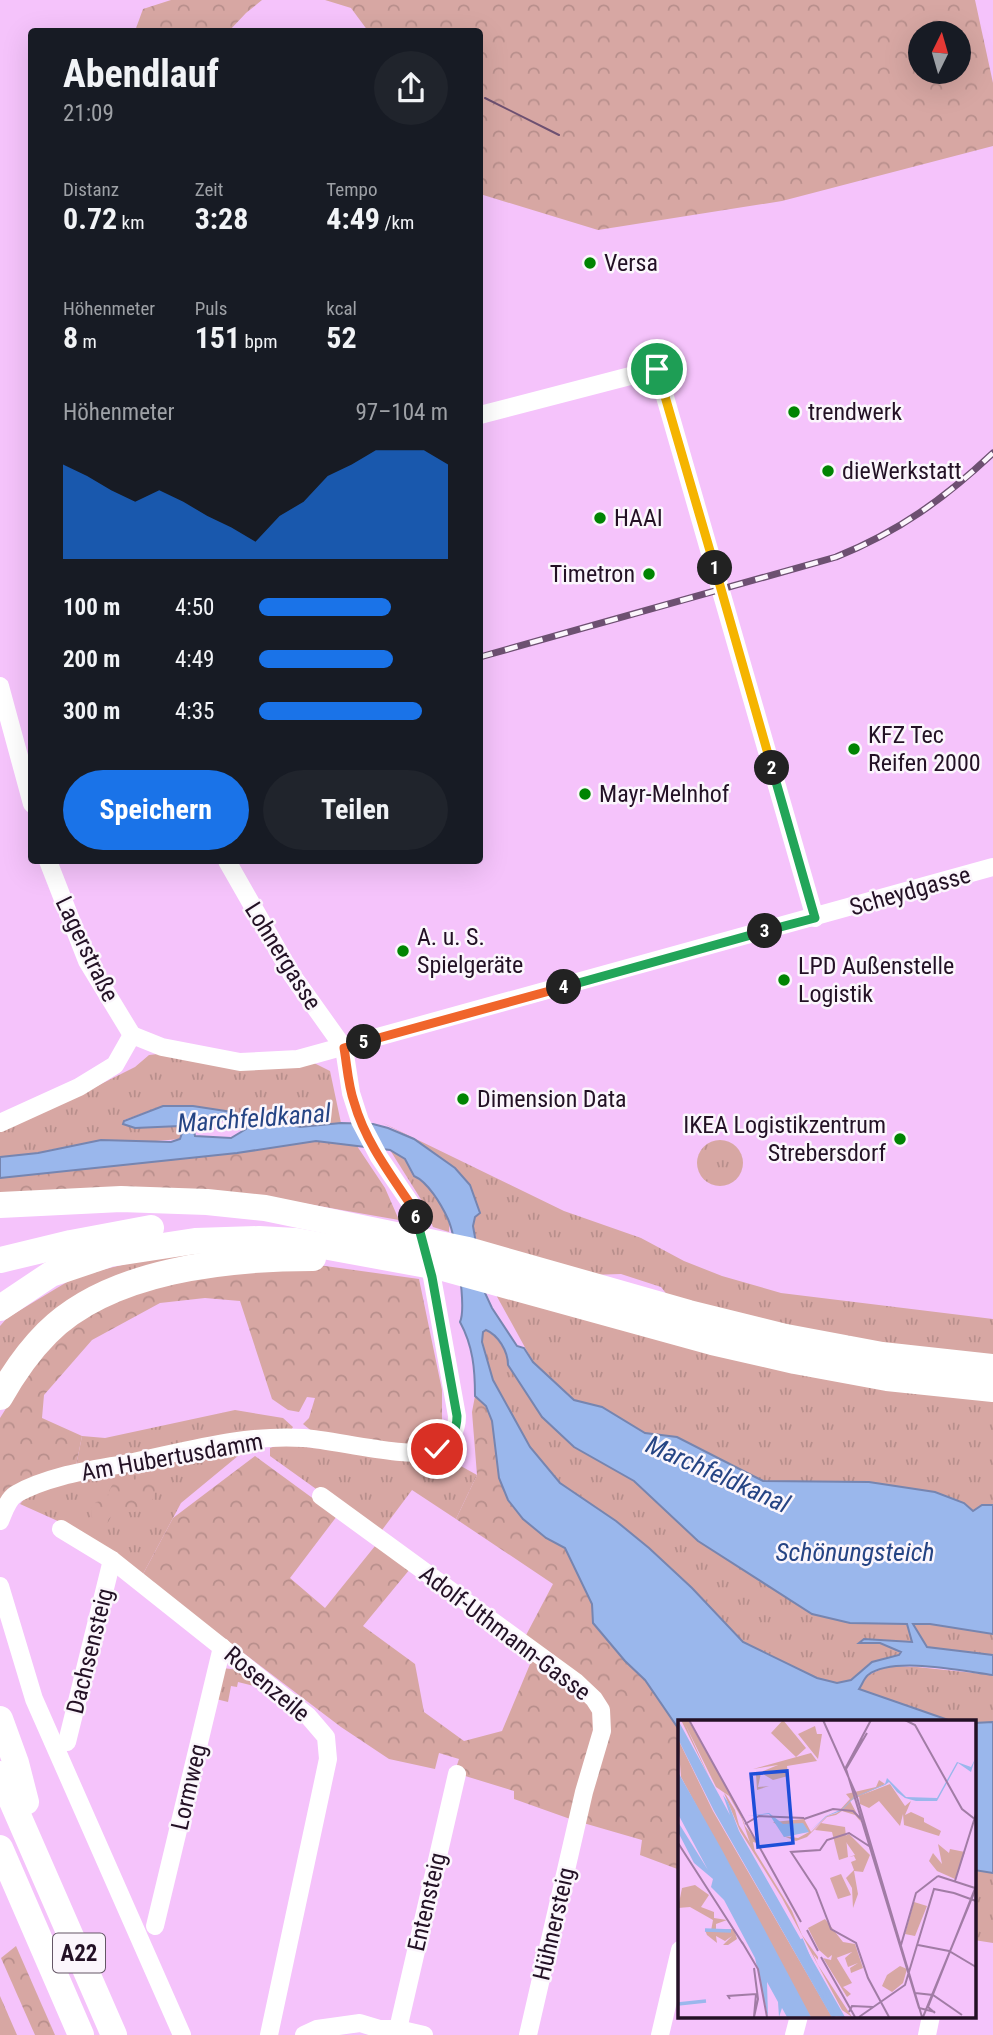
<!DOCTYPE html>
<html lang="de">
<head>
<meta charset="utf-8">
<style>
  body { margin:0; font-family:"Roboto Condensed",sans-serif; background:#20242c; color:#f1f3f6; height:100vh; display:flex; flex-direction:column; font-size:26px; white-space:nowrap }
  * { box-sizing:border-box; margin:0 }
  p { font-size:23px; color:#9ea1a6 }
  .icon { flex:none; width:38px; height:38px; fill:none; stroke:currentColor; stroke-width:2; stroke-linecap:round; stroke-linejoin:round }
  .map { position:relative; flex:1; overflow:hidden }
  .sheet { position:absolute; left:28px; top:28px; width:455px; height:836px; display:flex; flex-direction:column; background:#171b24; border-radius:7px; box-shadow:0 7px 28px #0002 }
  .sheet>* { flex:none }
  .needle { width:46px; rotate:5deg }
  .controls { position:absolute; left:908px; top:21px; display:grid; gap:14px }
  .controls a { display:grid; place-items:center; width:63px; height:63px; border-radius:50%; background:#171b24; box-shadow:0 7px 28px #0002; font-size:35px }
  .pin { position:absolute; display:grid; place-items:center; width:60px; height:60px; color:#fff; margin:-30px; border:4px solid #fff; border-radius:50%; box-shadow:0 2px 7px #0007 }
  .km { position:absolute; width:35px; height:35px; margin:-18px; border-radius:50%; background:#222; color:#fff; font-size:19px; line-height:35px; text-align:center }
  .round { display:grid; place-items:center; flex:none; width:74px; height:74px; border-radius:37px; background:#20242c }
  .summary { display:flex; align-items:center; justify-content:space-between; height:119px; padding:0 35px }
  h1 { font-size:38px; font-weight:700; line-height:52px }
  .figures { display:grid; grid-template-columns:repeat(3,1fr); gap:10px; height:119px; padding:7px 35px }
  .figures div { display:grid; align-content:center }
  .figures b { font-size:30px; font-weight:700 }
  .figures small { font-size:19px; font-weight:400 }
  .figures p { font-size:19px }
  .chart { height:196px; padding:14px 35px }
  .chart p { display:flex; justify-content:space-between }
  .chart svg { width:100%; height:126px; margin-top:7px; fill:#1a73e8; opacity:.7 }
  .action { display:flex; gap:14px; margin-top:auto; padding:14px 35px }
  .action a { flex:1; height:80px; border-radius:42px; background:#1a73e8; color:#fff; font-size:28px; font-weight:700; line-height:80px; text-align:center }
  .action a+a { background:#20242c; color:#f1f3f6 }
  ul { padding:0 35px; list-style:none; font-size:23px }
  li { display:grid; grid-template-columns:112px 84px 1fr; align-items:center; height:52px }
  li i { height:18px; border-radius:9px; background:#1a73e8 }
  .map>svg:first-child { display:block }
  .grass { fill:url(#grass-tufts) }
  .forest { fill:url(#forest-crowns); fill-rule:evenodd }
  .water { fill:#9ab7ec; stroke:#7685b0; stroke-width:2; fill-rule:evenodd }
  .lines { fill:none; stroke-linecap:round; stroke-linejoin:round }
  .minor { stroke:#fff; stroke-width:18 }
  .highway { stroke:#fff; stroke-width:26 }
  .tram { stroke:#6d5071; stroke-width:2 }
  .rail-casing { stroke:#6d5071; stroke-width:7 }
  .rail { stroke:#fbf6fc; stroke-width:4.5; stroke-dasharray:13; stroke-linecap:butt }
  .split-1-casing { stroke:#fff; stroke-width:14 }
  .split-2-casing { stroke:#fff; stroke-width:14 }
  .split-3-casing { stroke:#fff; stroke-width:14 }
  .split-4-casing { stroke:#fff; stroke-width:14 }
  .split-5-casing { stroke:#fff; stroke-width:14 }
  .split-6-casing { stroke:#fff; stroke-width:14 }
  .split-7-casing { stroke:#fff; stroke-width:14 }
  .split-1 { stroke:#f5b400; stroke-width:9 }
  .split-2 { stroke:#f5b400; stroke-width:9 }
  .split-3 { stroke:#22a559; stroke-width:9 }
  .split-4 { stroke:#22a559; stroke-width:9 }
  .split-5 { stroke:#f0652b; stroke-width:9 }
  .split-6 { stroke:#f0652b; stroke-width:9 }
  .split-7 { stroke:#22a559; stroke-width:9 }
  .poi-dot { fill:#008402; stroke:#fbf6fc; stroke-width:2.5 }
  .labels { text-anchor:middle; stroke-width:5; stroke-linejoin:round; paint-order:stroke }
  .shield { fill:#fbf6fc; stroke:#645666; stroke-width:2 }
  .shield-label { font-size:23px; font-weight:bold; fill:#231125 }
  .poi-label { font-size:24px; fill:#231125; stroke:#fbf6fc; text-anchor:start }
  .street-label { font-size:24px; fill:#231125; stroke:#fbf6fc }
  .water-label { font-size:26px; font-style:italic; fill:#254484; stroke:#fbf6fc }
  .inset-river { fill:none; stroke:#9ab7ec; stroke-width:3.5 }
  .inset-road { fill:none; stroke:#a17ca5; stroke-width:2 }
  .view { fill:#1d4ed8; fill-opacity:0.15; stroke:#1d4ed8; stroke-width:3.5 }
  .inset-edge { fill:none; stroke:#231125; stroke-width:3.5 }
</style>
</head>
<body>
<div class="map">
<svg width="993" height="2035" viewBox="0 0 993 2035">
  <defs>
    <pattern id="grass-tufts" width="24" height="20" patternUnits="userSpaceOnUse" patternTransform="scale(1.75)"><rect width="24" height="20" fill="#d7a7a3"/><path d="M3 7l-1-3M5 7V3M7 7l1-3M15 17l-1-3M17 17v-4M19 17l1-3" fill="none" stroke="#b88f8c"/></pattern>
    <pattern id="forest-crowns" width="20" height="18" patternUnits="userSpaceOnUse" patternTransform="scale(1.75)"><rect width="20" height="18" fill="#d7a7a3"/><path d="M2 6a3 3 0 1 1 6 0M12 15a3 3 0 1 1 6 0" fill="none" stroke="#b88f8c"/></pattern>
  </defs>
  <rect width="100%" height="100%" fill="#f5c3fb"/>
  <!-- grass -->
  <g class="grass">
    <path d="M166,1053L314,1063L330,1071L341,1123L300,1127L280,1121L262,1125L254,1124L232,1112L163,1106L124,1120L180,1126L183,1130L181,1139L54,1149L38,1153L0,1157V1130L83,1093L135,1067L149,1055Z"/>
    <path d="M381,1122L564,1211L641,1238L684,1261L722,1276L781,1293L993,1319V1358L894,1347L780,1326L668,1296L661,1287L621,1274L590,1275L477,1241L473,1226L475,1217L455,1168L414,1139Z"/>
    <circle cx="720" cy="1163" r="23"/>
    <path d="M390,1150L405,1159L413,1176C425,1180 445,1208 449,1220C450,1224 449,1228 449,1232L433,1227L422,1201Z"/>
    <path d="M269,1246L0,1378V1326L7,1318L77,1276L179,1251Z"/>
    <path d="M495,1293L993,1401V1505H982L973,1511L935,1492L869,1482L763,1481L677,1437L645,1433L602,1407L574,1400L533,1362Z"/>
    <path d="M485,1330L495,1336L508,1355V1365L524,1387L574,1447L634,1481L698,1541L850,1623L907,1624L912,1642L880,1643L901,1652L899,1655L872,1662L851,1681L837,1683L817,1678L743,1642L692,1588L616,1521L560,1483L530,1447L493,1380L482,1342L483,1332Z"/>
    <path d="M235,1410L283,1418L293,1427L290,1432L76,1466L82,1436L105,1438Z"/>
    <path d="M281,1444L400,1458L450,1460L477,1475L456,1519L412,1490L379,1534L270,1456V1448Z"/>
    <path d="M238,1446L244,1451L181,1503L142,1576L60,1522L20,1504L29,1493L41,1489Z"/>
    <path d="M913,1624H930L993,1634V1655L926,1647Z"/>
    <path d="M887,1666L917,1667L993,1675V1722H954L859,1689L867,1676Z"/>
    <path d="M222,1668L240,1670L257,1683L254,1686L238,1682L237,1687L231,1686L228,1702L216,1699Z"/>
    <path d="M974,1870L993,1873V1943L974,1940Z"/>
    <path d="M0,1996L17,2035H0Z"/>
  </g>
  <!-- forest -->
  <g class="forest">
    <path d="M171,0H262L246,13L229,31H135L143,9Z"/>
    <path d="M325,0H975L993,83V146L782,201L598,230L480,194V32L368,31L351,8ZM920,33H959V72H920Z"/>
    <path d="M316,1141L357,1146L385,1188L399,1220L267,1197H0V1178L237,1153Z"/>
    <path d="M318,1265L419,1279L442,1390V1429L410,1447L314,1433L303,1424L309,1418L315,1398L307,1397L299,1412L288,1410L272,1399L240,1301L205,1298L160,1303L92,1340L44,1395L42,1418L82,1436L76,1466C47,1473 16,1476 0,1504V1418L37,1359L71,1326L117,1301L179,1282L241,1272Z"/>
    <path d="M475,1396L486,1406L492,1421L499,1478L546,1538L565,1548L592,1604L593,1624L625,1661L645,1680L680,1731V1870L640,1855L642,1840L573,1820L514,1799V1791L462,1775L455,1771L459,1759L439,1753L435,1769L389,1759L341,1727L142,1576L173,1518L255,1456L337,1516L290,1578L325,1608L375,1546L410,1569L363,1626L415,1664L424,1712L464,1741L502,1731L533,1657L524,1639L553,1584L456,1519L477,1475L472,1412Z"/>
    <path d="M122,1472H128L135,1480L138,1476L146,1474C159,1482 157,1492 150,1505L135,1512L124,1511L112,1515L106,1526L93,1525L91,1508L96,1502L108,1500C107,1489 115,1481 122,1472Z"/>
    <path d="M16,1946L55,2035H35L1,1958Z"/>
  </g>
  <!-- water -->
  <g class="water">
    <path d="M163,1106H193L232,1112L254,1124L262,1125L280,1121L300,1127L341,1123L373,1124L388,1128L414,1139L455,1168L470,1185L480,1213L475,1217L473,1226L485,1293L492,1308L517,1346L524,1348L533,1362L574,1400L602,1407L645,1433L677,1437L763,1481L869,1482L935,1492L964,1503L973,1511L982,1505H993V1634L930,1624H913L927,1647L993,1655V1675C962,1671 893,1656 868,1675C864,1678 862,1685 859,1689L954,1722H680V1731L645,1680L625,1661L593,1623L592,1604L565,1548L546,1538L523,1519L508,1500L499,1478L492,1421L486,1406L475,1396C475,1369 473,1346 460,1322C467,1306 455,1235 448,1219C441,1204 428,1182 414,1176L405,1159L390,1150L316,1141L237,1153L0,1178V1157L38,1153L101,1140L171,1142L180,1139L183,1130L180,1126L135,1128L123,1124L124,1121ZM219,1120L239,1121L246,1124V1129L231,1138L195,1136L194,1131L201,1124ZM486,1330C498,1335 508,1351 508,1365L542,1417L574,1447L634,1481L698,1541L812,1614L850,1623L907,1624L912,1642L864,1639L859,1643H880L901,1652L899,1655L872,1662L851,1680L837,1683L817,1678L743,1642L692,1588L649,1548L616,1521L560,1483L530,1447L493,1380L482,1342L483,1332Z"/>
    <path d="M993,1722V1873L974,1870V1723Z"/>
  </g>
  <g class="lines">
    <!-- minor -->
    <g class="minor">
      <path d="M480,415L657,369L815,918"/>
      <path d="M0,686L32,804"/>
      <path d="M48,861L87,961L132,1035"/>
      <path d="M132,1035L162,1047L240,1062L298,1059L993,867"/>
      <path d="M0,1123L79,1087L115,1065L132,1035"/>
      <path d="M321,1496L576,1682L594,1699L601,1710L602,1731L584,1792L528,2035"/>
      <path d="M0,1521C4,1512 7,1500 16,1494C50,1475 92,1470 129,1463C187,1451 244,1434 304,1438C336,1440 410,1460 436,1450C450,1444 457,1430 457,1416L432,1277L413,1207L379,1157L360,1121L351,1093L344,1048L292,975L227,861"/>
      <path d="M61,1529L112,1560L308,1716L326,1737L328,1759L269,2035"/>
      <path d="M0,1586L34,1699L182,2035"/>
      <path d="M67,1742L112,1560"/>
      <path d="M155,1926L222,1647"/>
      <path d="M398,2029L457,1774"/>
      <path d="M304,2035L317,2029L360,2023L380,2029H398L424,2035"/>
      <path d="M660,2035L680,1950"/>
      <path d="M794,2035L799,2016"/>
      <path d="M927,2035L931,2016"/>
    </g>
    <!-- highway -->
    <g class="highway">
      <path d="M0,1205L121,1199L207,1202L265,1208L468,1250L689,1313L786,1337L882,1355L993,1367"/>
      <path d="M0,1260L71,1243L151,1228"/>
      <path d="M0,1308L51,1274L110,1254L195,1241L259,1239L296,1241L443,1268L712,1342L795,1361L887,1378L993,1389"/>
      <path d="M0,1397C13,1374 28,1352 47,1333C110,1270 227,1258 313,1258"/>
      <path d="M0,1719L16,1763L26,1802"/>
      <path d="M0,1774L114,2035"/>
      <path d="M0,1848L81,2035"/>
    </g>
    <!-- tram -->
    <path class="tram" d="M485,98L559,135"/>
    <!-- rail casing -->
    <g class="rail-casing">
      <path id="rail" d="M480,657L836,557C898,532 944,499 993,453"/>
    </g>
    <!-- rail -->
    <use href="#rail" class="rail"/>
  </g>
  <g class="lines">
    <!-- split-1 casing -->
    <g class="split-1-casing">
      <path id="split-1" d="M657,369L715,568"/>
    </g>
    <!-- split-2 casing -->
    <g class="split-2-casing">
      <path id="split-2" d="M715,568L772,768"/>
    </g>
    <!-- split-3 casing -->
    <g class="split-3-casing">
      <path id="split-3" d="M765,931L815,918L772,768"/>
    </g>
    <!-- split-4 casing -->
    <g class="split-4-casing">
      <path id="split-4" d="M564,987L765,931"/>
    </g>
    <!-- split-5 casing -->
    <g class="split-5-casing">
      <path id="split-5" d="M364,1042L564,987"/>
    </g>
    <!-- split-6 casing -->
    <g class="split-6-casing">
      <path id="split-6" d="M364,1042L344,1048C347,1065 348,1085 354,1102C365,1141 390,1174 413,1208L416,1217"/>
    </g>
    <!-- split-7 casing -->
    <g class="split-7-casing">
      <path id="split-7" d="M416,1217L432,1277L457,1416C457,1433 450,1439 437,1449"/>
    </g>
    <!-- split-1 -->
    <use href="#split-1" class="split-1"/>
    <!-- split-2 -->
    <use href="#split-2" class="split-2"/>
    <!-- split-3 -->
    <use href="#split-3" class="split-3"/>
    <!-- split-4 -->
    <use href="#split-4" class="split-4"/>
    <!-- split-5 -->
    <use href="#split-5" class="split-5"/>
    <!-- split-6 -->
    <use href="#split-6" class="split-6"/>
    <!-- split-7 -->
    <use href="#split-7" class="split-7"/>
  </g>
  <!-- markers -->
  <g class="poi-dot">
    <circle cx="590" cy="263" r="7"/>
    <circle cx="794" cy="412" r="7"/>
    <circle cx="828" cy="471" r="7"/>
    <circle cx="600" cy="518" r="7"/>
    <circle cx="649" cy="574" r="7"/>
    <circle cx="854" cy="749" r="7"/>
    <circle cx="585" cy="794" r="7"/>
    <circle cx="403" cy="951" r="7"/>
    <circle cx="784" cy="980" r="7"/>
    <circle cx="463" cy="1099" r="7"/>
    <circle cx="900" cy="1139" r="7"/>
  </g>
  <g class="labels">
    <!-- shield labels -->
    <rect class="shield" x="53" y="1933.5" width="52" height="39" rx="5"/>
    <g class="shield-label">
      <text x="79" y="1961">A22</text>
    </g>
    <!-- poi labels -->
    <g class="poi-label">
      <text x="604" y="271">Versa</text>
      <text x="808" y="420">trendwerk</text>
      <text x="842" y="479">dieWerkstatt</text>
      <text x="614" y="526">HAAI</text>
      <text x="635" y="582" text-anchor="end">Timetron</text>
      <text x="868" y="743">KFZ Tec<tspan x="868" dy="28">Reifen 2000</tspan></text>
      <text x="599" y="802">Mayr-Melnhof</text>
      <text x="417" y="945">A. u. S.<tspan x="417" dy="28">Spielgeräte</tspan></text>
      <text x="798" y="974">LPD Außenstelle<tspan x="798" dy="28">Logistik</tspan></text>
      <text x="477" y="1107">Dimension Data</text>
      <text x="886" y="1133" text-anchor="end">IKEA Logistikzentrum<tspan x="886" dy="28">Strebersdorf</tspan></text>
    </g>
    <!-- street labels -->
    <g class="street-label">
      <text transform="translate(910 891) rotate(-16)" y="8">Scheydgasse</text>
      <text transform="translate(87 949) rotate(64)" y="8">Lagerstraße</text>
      <text transform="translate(283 956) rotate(58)" y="8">Lohnergasse</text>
      <text transform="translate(172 1457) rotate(-10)" y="8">Am Hubertusdamm</text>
      <text transform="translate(505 1633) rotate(37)" y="8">Adolf-Uthmann-Gasse</text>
      <text transform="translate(90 1651) rotate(-76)" y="8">Dachsensteig</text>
      <text transform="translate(267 1684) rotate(40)" y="8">Rosenzeile</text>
      <text transform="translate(189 1787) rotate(-77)" y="8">Lormweg</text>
      <text transform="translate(427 1902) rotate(-77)" y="8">Entensteig</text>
      <text transform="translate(554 1924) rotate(-77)" y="8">Hühnersteig</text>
    </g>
    <!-- water labels -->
    <g class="water-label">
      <text transform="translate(254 1118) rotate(-4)" y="9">Marchfeldkanal</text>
      <text transform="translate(718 1474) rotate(24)" y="9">Marchfeldkanal</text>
      <text x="855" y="1561">Schönungsteich</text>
    </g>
  </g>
  <!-- overview -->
  <g transform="translate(678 1720)">
    <rect width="298" height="298" fill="#f5c3fb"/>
    <path d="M105,0L128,28L118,37L93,13ZM201,60L207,64L172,81L184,103L177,95L164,91L158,95L149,97L129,117L118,121L105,116L120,118L131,112L108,111L95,102L126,99L133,112L149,96L159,93L172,79L168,74L198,67ZM46,73L48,75L57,90L61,105L114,191L124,215L140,237V240L135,234L140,245L174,297L164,290L104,178L62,111ZM171,114L192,135L185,152L176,151L180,174L175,188L174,168L168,158L176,150L173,142L178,140L176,136L171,137L177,135L168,122L167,116Z" fill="#d7a7a3"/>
    <path d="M3,0H10L62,91L67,106L79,122L96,153L79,123L75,122L77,132L73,126L64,99L51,76L38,67L7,4L33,61ZM133,33L139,41L109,46L110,56L95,60L83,53L80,67L91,66L79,70L78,54L100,45L75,49ZM17,165L31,175L23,187L36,192V198L49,200L38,204V210L56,209L59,219L50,225H45L54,216L47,221L38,216L39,223L29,215L27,210L33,211L35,200L12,187L0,188L4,168Z" fill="#d7a7a3"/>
    <path d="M163,154L173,175L160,179L152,158Z" fill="#d7a7a3"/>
    <path d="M0,19L35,91L154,297H133L130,293L3,57ZM143,103L167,107L170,137L161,140L154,112L137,110ZM260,124L271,133L272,129L287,132L277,159L259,151L251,141L255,133L264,144ZM147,199L165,222L177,224L185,248L173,253L172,248L180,243L170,247L167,238L174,232L153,240L154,235L150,238L141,230L130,208ZM222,246L229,249L225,263L214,272L204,266L209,255Z" fill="#d7a7a3"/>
    <path d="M212,64L227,86L233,81L227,95L233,92L246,98V102L263,111L261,116L226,105L225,94L222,106L201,81L191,88L182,84L181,76ZM236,182L249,186L237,216L227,214ZM157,235L174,263L165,267L173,274L169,277L145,238L153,240Z" fill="#d7a7a3"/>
    <path d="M137,6L139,14H144L140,39L120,14Z" fill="#d7a7a3"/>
    <path d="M0,0L52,95L45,75L50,82L61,111L167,297L153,296L36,91L0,19ZM16,0L69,96L91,93L105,104L125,103L131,112L106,117L91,94L69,96ZM297,39L293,52L280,43L259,81H238L227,78L219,72L211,62L207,65L177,77L163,91L149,96L132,111L148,96L164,89L176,77L207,64L209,58L228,77L259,78L279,42L293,47ZM0,52L44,130L133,297H109L104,288L101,297L100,282L89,262L90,297L77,238L46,180L33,167L35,159L16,143L0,112V102L30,150L0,94Z" fill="#9ab7ec"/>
    <path class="inset-river" d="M27,210L53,211M123,219L156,297M0,284L28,281"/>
    <path class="inset-road" d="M11,0L123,202M145,0L178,74L244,297M227,0L237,5L284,89L298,100M189,13L168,49L241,288L257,292M184,18L170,45L167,49L193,0M126,99L155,89L175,91L184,100M67,104L81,96L126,98M0,123L65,224M194,128L171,113L149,120L142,130L113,132L138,170L153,209L178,223L190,258L211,297M260,156L297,168M277,161L298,94M276,173L298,181M129,210L140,231M64,222L80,249L89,297M223,225L238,173L260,156M240,225L271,231L298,247M143,237L177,297M237,273L255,275L284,295M52,279L50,276L78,274L76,297M171,292L174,286L195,287M257,293L250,287L298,166M76,297L80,279L76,248M181,297L227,265L256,169L276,173M245,297L298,168"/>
    <path class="view" d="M109,51L115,123L80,127L73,54Z"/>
    <rect width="298" height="298" class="inset-edge"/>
  </g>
</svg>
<div class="controls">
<a><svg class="needle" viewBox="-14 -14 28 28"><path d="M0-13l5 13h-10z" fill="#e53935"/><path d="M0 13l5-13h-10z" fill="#9ea1a6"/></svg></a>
</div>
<div class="pin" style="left:657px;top:369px;background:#1e9e55"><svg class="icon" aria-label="arrive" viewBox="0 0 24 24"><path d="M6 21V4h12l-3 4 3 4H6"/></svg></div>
<div class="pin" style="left:437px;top:1449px;background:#d93025"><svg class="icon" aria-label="check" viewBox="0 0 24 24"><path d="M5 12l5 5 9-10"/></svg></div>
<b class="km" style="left:715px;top:568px">1</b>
<b class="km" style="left:772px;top:768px">2</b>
<b class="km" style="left:765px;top:931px">3</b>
<b class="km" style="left:564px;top:987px">4</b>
<b class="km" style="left:364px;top:1042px">5</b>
<b class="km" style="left:416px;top:1217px">6</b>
<section class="sheet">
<div class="summary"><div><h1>Abendlauf</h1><p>21:09</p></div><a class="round"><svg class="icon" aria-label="share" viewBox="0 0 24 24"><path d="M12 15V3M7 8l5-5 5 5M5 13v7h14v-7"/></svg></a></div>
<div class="figures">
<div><p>Distanz</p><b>0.72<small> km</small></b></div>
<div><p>Zeit</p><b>3:28</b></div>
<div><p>Tempo</p><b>4:49<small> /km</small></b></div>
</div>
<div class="figures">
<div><p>Höhenmeter</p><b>8<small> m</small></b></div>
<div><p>Puls</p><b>151<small> bpm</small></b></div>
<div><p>kcal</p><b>52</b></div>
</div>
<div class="chart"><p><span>Höhenmeter</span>97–104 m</p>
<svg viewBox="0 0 160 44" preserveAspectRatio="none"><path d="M0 44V11L10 15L20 20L30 24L40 20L50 24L60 29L70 33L80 38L90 29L100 24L110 15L120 11L130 6L140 6L150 6L160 11V44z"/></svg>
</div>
<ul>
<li><b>100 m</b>4:50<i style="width:70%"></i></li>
<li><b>200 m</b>4:49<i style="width:71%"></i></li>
<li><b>300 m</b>4:35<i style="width:86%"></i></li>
</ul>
<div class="action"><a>Speichern</a><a>Teilen</a></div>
</section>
</div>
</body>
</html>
